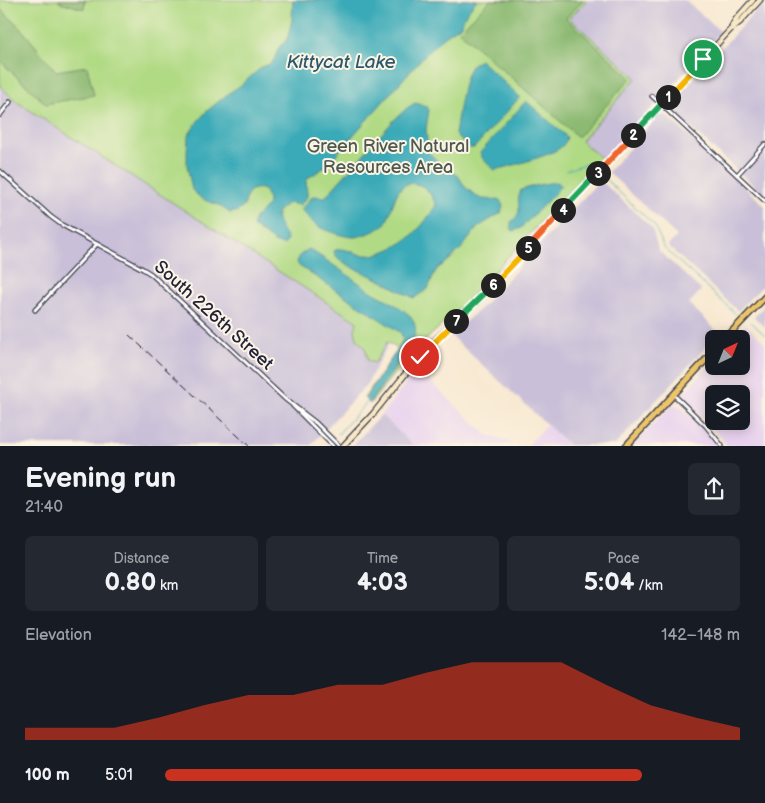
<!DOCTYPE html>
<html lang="en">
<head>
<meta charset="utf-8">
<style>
  body { margin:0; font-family:"Balsamiq Sans",sans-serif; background:#242831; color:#f1f3f6; height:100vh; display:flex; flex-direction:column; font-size:19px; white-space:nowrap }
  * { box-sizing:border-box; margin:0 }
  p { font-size:16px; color:#9ea1a6 }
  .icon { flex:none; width:28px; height:28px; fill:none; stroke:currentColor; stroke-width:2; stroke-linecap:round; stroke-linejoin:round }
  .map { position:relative; height:446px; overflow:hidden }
  .side { display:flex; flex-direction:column; background:#171b24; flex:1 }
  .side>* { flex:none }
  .needle { width:32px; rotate:43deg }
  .fabs { position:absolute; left:705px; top:330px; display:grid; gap:10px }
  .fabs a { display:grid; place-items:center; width:45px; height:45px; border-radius:8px; background:#171b24; box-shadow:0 2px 12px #0003; font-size:25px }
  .pin { position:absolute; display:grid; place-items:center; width:42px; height:42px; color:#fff; margin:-21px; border:2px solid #fff; border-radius:50%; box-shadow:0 1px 5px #0007 }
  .km { position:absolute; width:25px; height:25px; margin:-12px; border-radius:50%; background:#222; color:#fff; font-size:14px; line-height:25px; text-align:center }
  .round { display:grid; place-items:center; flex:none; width:52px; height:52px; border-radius:8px; background:#242831 }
  .summary { display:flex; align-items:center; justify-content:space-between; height:85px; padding:0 25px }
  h1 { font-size:28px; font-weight:800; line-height:38px }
  .stats { display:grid; grid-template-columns:repeat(3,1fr); gap:8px; height:85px; padding:5px 25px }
  .stats div { display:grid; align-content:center; border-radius:8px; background:#242831; text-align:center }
  .stats b { font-size:25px; font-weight:800 }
  .stats small { font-size:14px; font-weight:400 }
  .stats p { font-size:14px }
  .chart { height:140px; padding:10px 25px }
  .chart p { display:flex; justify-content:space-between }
  .chart svg { width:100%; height:90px; margin-top:5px; fill:#c8321e; opacity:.7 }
  ul { padding:0 25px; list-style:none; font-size:16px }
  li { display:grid; grid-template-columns:80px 60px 1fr; align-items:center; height:38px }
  li i { height:12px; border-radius:6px; background:#c8321e }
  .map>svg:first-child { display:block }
  .built { fill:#e8d2ef; fill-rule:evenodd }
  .industrial { fill:#c9bfd8 }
  .green { fill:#b1da84; stroke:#6a7e60 }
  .forest { fill:#8cba72; stroke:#576e56 }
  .water { fill:#3baab8; stroke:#2e667a }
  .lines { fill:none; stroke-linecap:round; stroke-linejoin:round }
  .stream { stroke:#3baab8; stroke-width:1 }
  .street-casing { stroke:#424051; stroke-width:5.5 }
  .secondary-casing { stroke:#424051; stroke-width:7 }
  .primary-casing { stroke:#424051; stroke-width:8 }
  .street { stroke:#fff; stroke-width:3 }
  .secondary { stroke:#f8e8c3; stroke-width:4.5 }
  .primary { stroke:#edc569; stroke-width:5 }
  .rail { stroke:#22223b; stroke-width:1; stroke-dasharray:8 4; stroke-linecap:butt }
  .split-1-casing { stroke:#fff; stroke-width:10 }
  .split-2-casing { stroke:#fff; stroke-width:10 }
  .split-3-casing { stroke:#fff; stroke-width:10 }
  .split-4-casing { stroke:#fff; stroke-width:10 }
  .split-5-casing { stroke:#fff; stroke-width:10 }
  .split-6-casing { stroke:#fff; stroke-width:10 }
  .split-7-casing { stroke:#fff; stroke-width:10 }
  .split-8-casing { stroke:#fff; stroke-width:10 }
  .split-1 { stroke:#f5b400; stroke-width:6 }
  .split-2 { stroke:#22a559; stroke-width:6 }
  .split-3 { stroke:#f0652b; stroke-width:6 }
  .split-4 { stroke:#22a559; stroke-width:6 }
  .split-5 { stroke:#f0652b; stroke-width:6 }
  .split-6 { stroke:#f5b400; stroke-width:6 }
  .split-7 { stroke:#22a559; stroke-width:6 }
  .split-8 { stroke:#f5b400; stroke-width:6 }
  .labels { text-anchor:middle; stroke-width:4; stroke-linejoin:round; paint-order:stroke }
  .park-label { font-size:18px; fill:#4d5951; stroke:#fcf5e5 }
  .street-label { font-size:18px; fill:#22223b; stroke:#fcf5e5 }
  .water-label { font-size:19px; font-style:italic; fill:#2c586d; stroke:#fcf5e5 }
</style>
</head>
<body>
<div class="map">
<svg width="765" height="446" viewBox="0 0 765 446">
  <rect width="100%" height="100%" fill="#fcf5e5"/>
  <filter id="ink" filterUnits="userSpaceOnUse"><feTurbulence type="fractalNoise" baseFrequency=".02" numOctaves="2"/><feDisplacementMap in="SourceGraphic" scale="10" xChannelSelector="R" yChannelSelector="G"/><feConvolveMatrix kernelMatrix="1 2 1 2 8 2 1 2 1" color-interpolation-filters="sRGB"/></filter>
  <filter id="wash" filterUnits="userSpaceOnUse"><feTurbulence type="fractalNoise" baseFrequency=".0096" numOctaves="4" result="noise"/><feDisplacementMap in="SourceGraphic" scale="20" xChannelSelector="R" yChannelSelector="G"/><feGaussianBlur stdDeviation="1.12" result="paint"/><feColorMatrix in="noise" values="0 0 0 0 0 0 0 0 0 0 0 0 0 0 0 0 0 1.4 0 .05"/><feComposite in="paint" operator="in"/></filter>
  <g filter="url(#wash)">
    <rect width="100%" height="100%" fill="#f8e8d0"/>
    <!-- built -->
    <g class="built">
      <path d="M746,325L765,343V445H727L709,424L684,399L683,396V394L714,360V366H741V339H733ZM714,394H741V421H714Z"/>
      <path d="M417,369L486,434L508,441L513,445H413L381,415Z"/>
      <path d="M676,405L680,406L702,427L717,445H633L671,406Z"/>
      <path d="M547,425L569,445H528Z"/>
    </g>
    <!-- industrial -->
    <g class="industrial">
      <path d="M587,0H685L721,32L660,99L604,159L601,158L580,141L569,18Z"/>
      <path d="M765,1V196L671,110L670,105L671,103Z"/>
      <path d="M0,86L17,102L389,343L367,384L311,445H0Z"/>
      <path d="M663,115L667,116L765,206V283L738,311L668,246L677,236L608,172L659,116Z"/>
      <path d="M600,180L652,228L658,250L701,290L689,304L719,333L615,445H569L450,335L480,309Z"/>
      <path d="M765,305V327L754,317Z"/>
      <path d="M381,415L413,445H353Z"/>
    </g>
    <!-- green -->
    <path class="green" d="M0,0H587L569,18L636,78L581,141L601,158L457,311L408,356L370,404L364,398L398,349L387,342L376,361L374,363L368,361L365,348L357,339L355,330L357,322L17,102L0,86Z"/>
    <!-- forest -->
    <g class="forest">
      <path d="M59,0H85L84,9L59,2Z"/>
      <path d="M490,0H583L566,18L631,78L578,137L459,31Z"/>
      <path d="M0,9L18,25L56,71L87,66L94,95L46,104L0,61Z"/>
    </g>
    <!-- water -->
    <g class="water">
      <path d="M293,0H477L467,12L460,26L442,38L422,58L325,167L308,178L306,182L307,193V197L300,205L289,203C267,214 280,224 287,239L286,243L283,245L274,242L253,226C252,210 276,213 265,191C260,188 257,188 252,190C244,194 248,203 242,208C239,212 234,212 230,213L218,205L202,199L192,190L187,165V152L188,138L190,133L198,121L207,111L229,93L241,85L262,67L270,64L274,60L279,47L286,41L288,36L292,20Z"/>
      <path d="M480,60L520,97L474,148H470L466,145L455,135C457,121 463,72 473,64C475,62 478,62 480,60Z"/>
      <path d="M526,101L567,137C566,139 566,142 564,144C557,155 509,166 495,170C489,165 482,160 480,153Z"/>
      <path d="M415,103L426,106L429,110L426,129L428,152L444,167L454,173L459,177L465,187L476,196L482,199L500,200L503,206L501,213L478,227L461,249L446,263L438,268L434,274L428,289L414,298C401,292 389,284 376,278C363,272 348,267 337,257C334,254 335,255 334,251C344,245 354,255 365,255C372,256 381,253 388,250C411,241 423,226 436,205C432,196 427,186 416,184C392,179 395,214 383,226C378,230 361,237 354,237C344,237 326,231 317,226C311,221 306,215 301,209L313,196L325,197L329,193L395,119L407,108Z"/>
      <path d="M555,182L559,183L561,185L554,194L521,228L513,231L511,228V222C513,220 516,219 517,216C522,209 515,200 521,190L538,185Z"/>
      <path d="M309,249C330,262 350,277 371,291C383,298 397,304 408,314C414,320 417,327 415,335L393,371L369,403L365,399L398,349L403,339L401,333L299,266L297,262L300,255Z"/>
    </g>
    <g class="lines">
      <!-- stream -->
      <g class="stream">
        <path d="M567,170L588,163L590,165"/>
        <path d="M603,177L655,226L664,248L736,314"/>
        <path d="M750,321L765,335"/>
        <path d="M338,434L368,401"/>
      </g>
    </g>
  </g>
  <g filter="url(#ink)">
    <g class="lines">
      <!-- street casing -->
      <g class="street-casing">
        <g id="street">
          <path d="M652,96L765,201"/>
          <path d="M0,115L10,102"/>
          <path d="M0,171L51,217L62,225L143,269L151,274L285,399L316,423L339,446"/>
          <path d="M737,175L765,144"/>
          <path d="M35,310L97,244"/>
          <path d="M674,395L706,426L722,446"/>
          <path d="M293,406L333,446"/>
        </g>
      </g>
      <!-- secondary casing -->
      <g class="secondary-casing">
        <g id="secondary">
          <path d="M732,26L736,19L753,0"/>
          <path d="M343,446L373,414L419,357L438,337L477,301L639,129L731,29L740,22L760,0"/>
        </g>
      </g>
      <!-- primary casing -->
      <g class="primary-casing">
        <g id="primary">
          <path d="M725,339L765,297"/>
          <path d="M626,446L714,351"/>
        </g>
      </g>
      <!-- street -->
      <use href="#street" class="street"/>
      <!-- secondary -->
      <use href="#secondary" class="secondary"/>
      <!-- primary -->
      <use href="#primary" class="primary"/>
      <!-- rail -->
      <path class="rail" d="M129,335L249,446"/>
    </g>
  </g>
  <g class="lines" filter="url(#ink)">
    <!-- split-1 casing -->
    <g class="split-1-casing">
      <path id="split-1" d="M668,97L703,59"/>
    </g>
    <!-- split-2 casing -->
    <g class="split-2-casing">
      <path id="split-2" d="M633,135L668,97"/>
    </g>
    <!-- split-3 casing -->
    <g class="split-3-casing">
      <path id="split-3" d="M598,173L633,135"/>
    </g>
    <!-- split-4 casing -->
    <g class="split-4-casing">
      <path id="split-4" d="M563,210L598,173"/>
    </g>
    <!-- split-5 casing -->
    <g class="split-5-casing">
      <path id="split-5" d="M528,248L563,210"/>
    </g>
    <!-- split-6 casing -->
    <g class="split-6-casing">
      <path id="split-6" d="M493,285L528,248"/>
    </g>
    <!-- split-7 casing -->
    <g class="split-7-casing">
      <path id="split-7" d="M456,321L493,285"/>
    </g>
    <!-- split-8 casing -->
    <g class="split-8-casing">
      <path id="split-8" d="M420,357L456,321"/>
    </g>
    <!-- split-1 -->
    <use href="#split-1" class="split-1"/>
    <!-- split-2 -->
    <use href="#split-2" class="split-2"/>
    <!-- split-3 -->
    <use href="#split-3" class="split-3"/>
    <!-- split-4 -->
    <use href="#split-4" class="split-4"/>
    <!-- split-5 -->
    <use href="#split-5" class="split-5"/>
    <!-- split-6 -->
    <use href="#split-6" class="split-6"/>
    <!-- split-7 -->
    <use href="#split-7" class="split-7"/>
    <!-- split-8 -->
    <use href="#split-8" class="split-8"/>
  </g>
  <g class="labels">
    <!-- park labels -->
    <g class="park-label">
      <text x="388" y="152">Green River Natural<tspan x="388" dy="21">Resources Area</tspan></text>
    </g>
    <!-- street labels -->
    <g class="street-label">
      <text transform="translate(214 315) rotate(42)" y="6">South 226th Street</text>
    </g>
    <!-- water labels -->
    <g class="water-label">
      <text x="341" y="68">Kittycat Lake</text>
    </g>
  </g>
</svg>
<div class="fabs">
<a><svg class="needle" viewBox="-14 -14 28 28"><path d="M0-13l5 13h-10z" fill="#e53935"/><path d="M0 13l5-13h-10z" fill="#9ea1a6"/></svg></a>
<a><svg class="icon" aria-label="layers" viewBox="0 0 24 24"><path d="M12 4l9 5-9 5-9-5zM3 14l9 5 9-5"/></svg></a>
</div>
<div class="pin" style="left:703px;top:59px;background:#1e9e55"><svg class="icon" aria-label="arrive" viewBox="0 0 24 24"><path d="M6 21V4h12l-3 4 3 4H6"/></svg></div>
<div class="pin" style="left:420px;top:357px;background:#d93025"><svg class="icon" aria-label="check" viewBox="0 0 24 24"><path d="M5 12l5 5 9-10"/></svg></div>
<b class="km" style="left:668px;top:97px">1</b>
<b class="km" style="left:633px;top:135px">2</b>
<b class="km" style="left:598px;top:173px">3</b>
<b class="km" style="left:563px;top:210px">4</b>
<b class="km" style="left:528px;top:248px">5</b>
<b class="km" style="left:493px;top:285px">6</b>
<b class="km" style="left:456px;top:321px">7</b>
</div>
<section class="side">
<div class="summary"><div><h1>Evening run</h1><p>21:40</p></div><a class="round"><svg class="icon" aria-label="share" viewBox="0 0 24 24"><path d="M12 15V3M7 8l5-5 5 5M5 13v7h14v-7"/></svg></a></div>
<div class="stats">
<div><p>Distance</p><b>0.80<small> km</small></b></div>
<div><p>Time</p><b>4:03</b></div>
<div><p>Pace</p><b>5:04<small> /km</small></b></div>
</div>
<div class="chart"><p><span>Elevation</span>142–148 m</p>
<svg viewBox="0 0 160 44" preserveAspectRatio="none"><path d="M0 44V38L10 38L20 38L30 33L40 27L50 22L60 22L70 17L80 17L90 11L100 6L110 6L120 6L130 17L140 27L150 33L160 38V44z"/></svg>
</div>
<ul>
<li><b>100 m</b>5:01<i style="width:83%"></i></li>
</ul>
</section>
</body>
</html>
